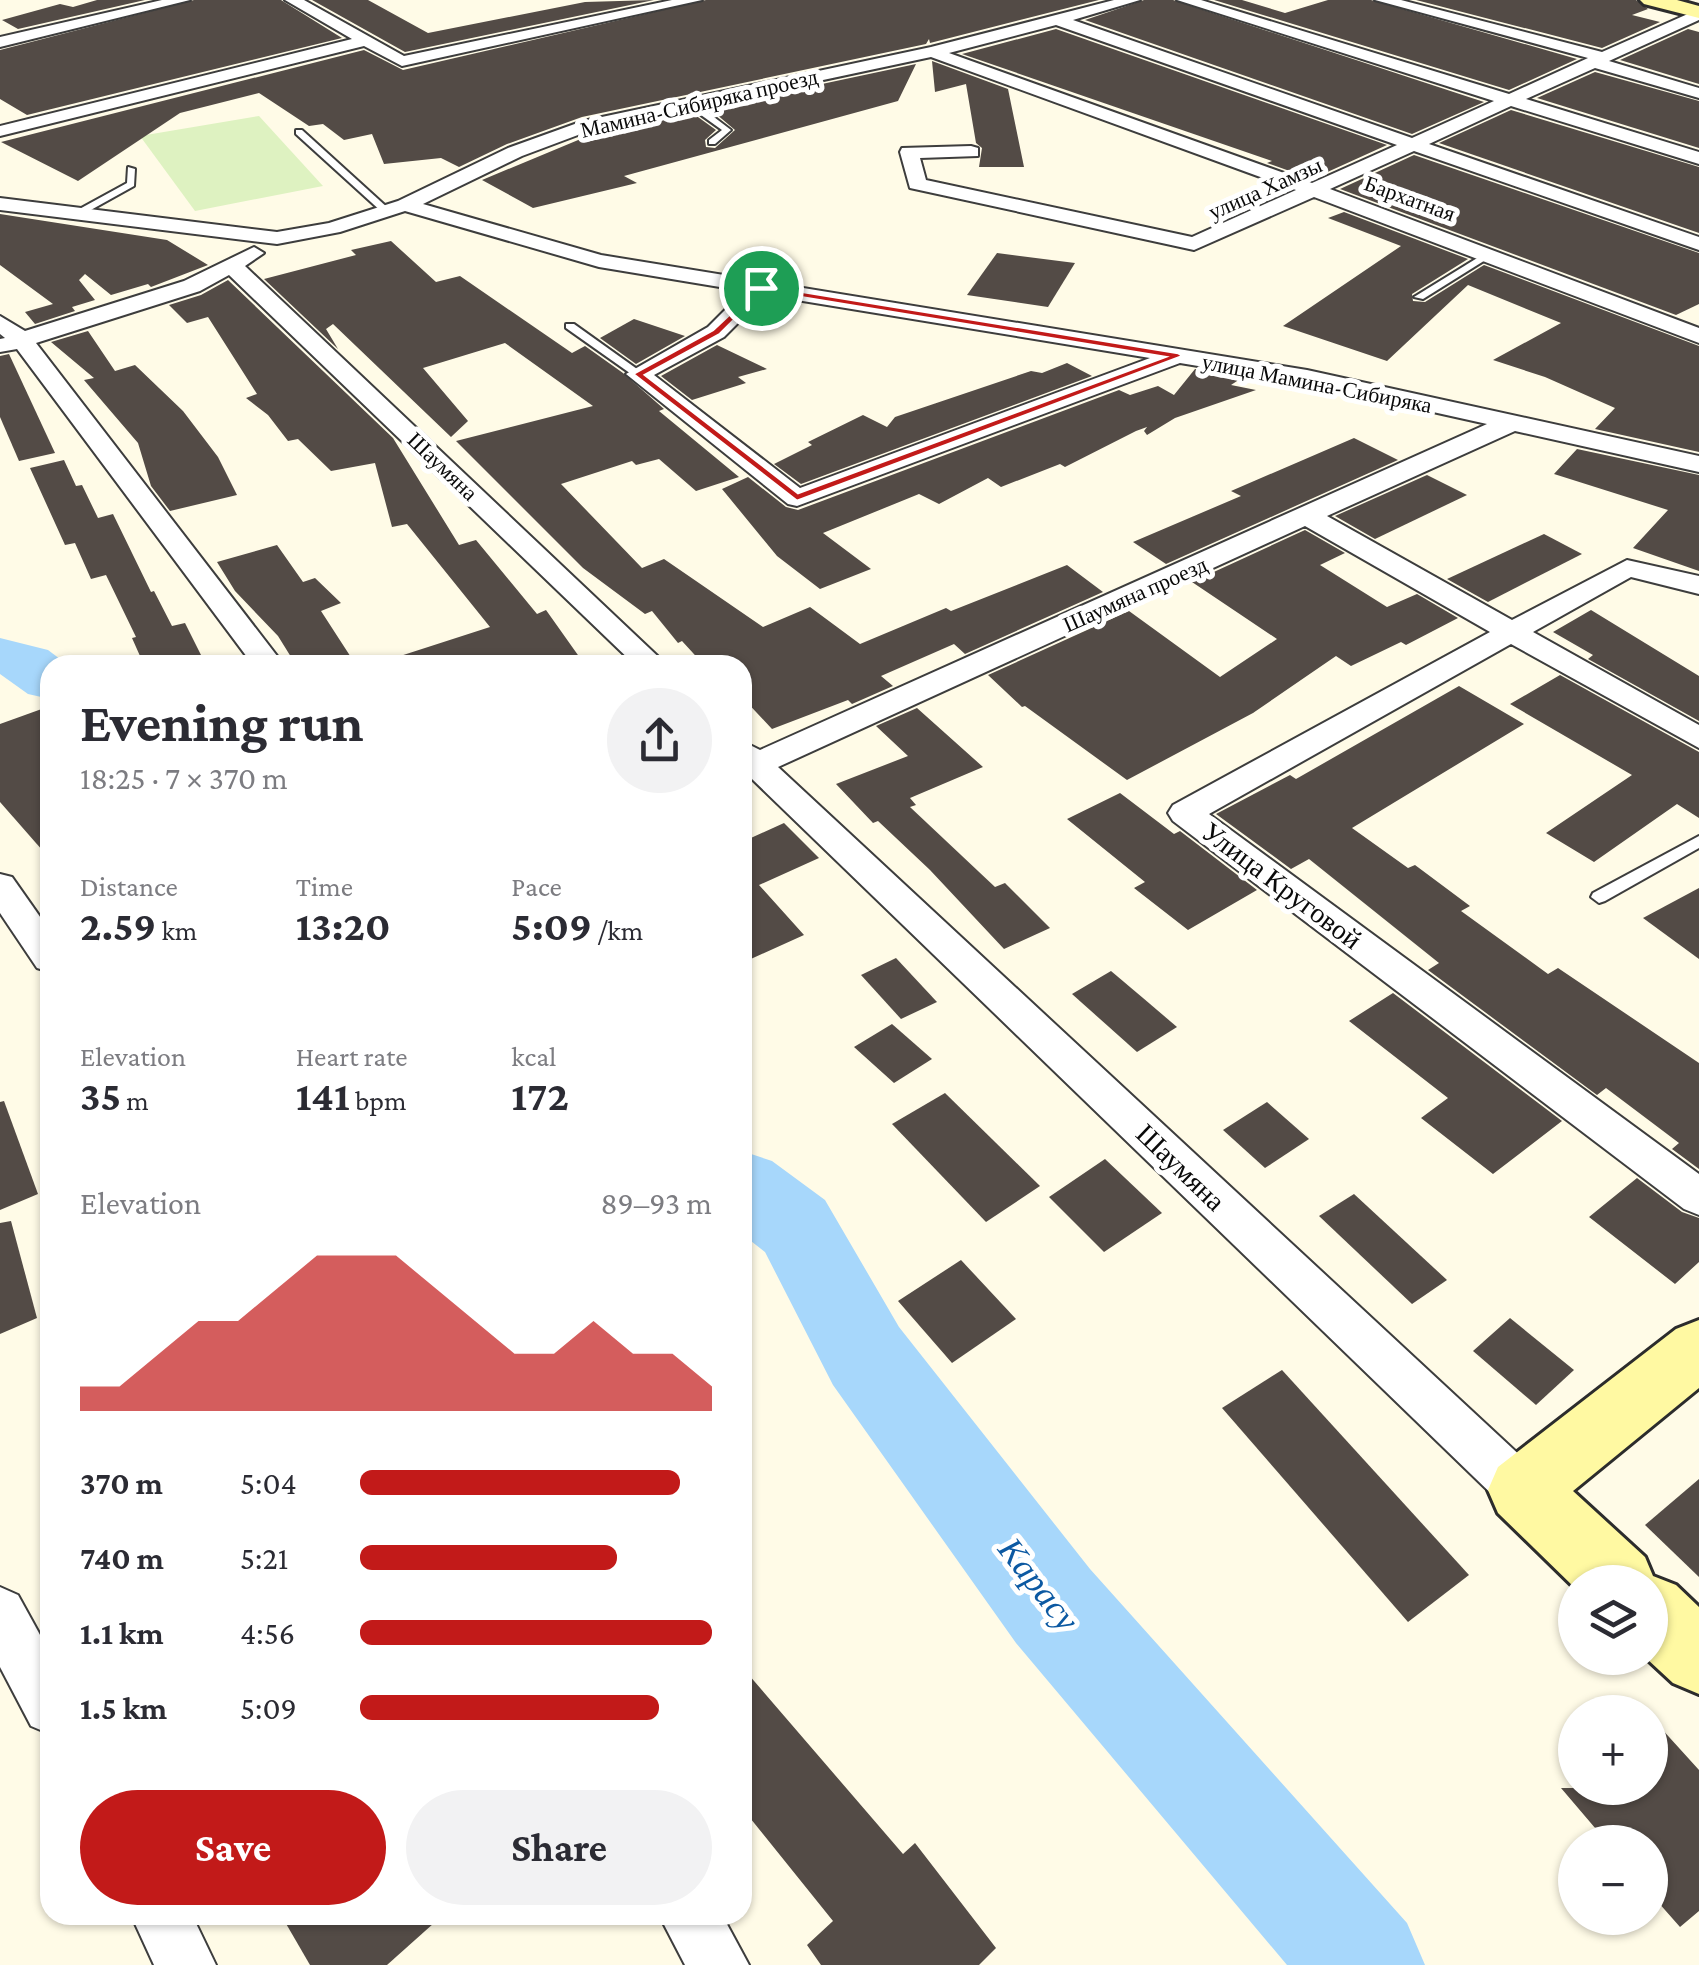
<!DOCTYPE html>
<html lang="en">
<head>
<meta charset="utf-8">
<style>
  body { margin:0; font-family:"Crimson Pro",serif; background:#f2f2f3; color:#2b2b33; height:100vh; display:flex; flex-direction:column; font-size:38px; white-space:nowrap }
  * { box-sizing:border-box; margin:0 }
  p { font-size:32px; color:#7c7c81 }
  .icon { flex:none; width:55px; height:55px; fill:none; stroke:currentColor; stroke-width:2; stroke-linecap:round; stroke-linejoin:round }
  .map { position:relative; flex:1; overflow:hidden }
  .panel { position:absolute; left:40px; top:655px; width:712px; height:1270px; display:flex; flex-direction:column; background:#fff; border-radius:30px; box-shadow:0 2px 8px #0004 }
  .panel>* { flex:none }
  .controls { position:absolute; left:1558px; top:1565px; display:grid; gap:20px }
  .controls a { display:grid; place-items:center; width:110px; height:110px; border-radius:50%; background:#fff; box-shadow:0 2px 8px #0004; font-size:50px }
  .pin { position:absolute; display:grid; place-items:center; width:85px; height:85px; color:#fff; margin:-42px; border:5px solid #fff; border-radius:50%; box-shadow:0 2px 10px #0007 }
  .round { display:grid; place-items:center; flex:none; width:105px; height:105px; border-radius:52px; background:#f2f2f3 }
  .overview { display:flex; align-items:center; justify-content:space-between; height:170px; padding:0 40px }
  h1 { font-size:55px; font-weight:700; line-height:75px }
  .figures { display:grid; grid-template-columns:repeat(3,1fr); gap:15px; height:170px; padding:10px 40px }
  .figures div { display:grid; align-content:center }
  .figures b { font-size:42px; font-weight:700 }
  .figures small { font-size:28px; font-weight:400 }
  .figures p { font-size:28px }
  .chart { height:280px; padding:20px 40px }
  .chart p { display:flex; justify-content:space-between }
  .chart svg { width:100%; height:180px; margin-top:10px; fill:#c21a19; opacity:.7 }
  .cta { display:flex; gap:20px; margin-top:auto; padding:20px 40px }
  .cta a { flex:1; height:115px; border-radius:60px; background:#c21a19; color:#fff; font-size:40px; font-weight:700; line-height:115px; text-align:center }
  .cta a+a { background:#f2f2f3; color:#2b2b33 }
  ul { padding:0 40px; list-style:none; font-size:32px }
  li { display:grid; grid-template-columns:160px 120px 1fr; align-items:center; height:75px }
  li i { height:25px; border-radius:12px; background:#c21a19 }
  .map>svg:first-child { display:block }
  .pitch { fill:#def2c1 }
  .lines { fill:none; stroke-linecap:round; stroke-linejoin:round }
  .river { fill:#a7d7fb; fill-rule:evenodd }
  .building { fill:#534b46 }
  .lane-casing { stroke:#3d3d3d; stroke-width:4 }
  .street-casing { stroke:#3d3d3d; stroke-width:4 }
  .secondary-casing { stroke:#2c2c2c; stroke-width:6 }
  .lane { fill:#fff; fill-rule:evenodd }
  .street { fill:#fff; fill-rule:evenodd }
  .secondary { fill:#fff9a2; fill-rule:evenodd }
  .route { fill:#c21a19; stroke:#fff; stroke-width:2.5; fill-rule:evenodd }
  .labels { text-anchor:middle; stroke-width:10; stroke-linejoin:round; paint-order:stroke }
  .far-street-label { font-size:22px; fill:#0a0a0a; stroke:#fff }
  .street-label { font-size:28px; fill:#0a0a0a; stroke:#fff }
  .near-water-label { font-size:35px; font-style:italic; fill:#0c59a2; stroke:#fff }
</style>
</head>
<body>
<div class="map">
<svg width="1699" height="1965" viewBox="0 0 1699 1965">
  <rect width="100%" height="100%" fill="#fffbe7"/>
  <!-- pitch -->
  <path class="pitch" d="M259,116L323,186L195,211L140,136Z"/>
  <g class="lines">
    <!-- river -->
    <g class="river">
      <path d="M0,638L48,650L68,665H50V699L28,694L0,674Z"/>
      <path d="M742,1151L772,1161L825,1200L899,1327L1090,1569L1407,1923L1425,1965H1287L1016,1643L833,1385L765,1252L742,1234Z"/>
    </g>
  </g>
  <!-- building -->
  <g class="building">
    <path d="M97,0H145L18,29L2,20L60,4L73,7Z"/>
    <path d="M194,0H281L342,38L27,115L0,99V50Z"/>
    <path d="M312,0H368L428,33L585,2L654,0L405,52Z"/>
    <path d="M706,0H1099L930,43L929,39L926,44L582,117L507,144L459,167L441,158L384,164L372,134L344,140L323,124L309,126L259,93L180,113L78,181L1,142L364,50L403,70Z"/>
    <path d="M1144,0H1173L1484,102L1412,134L1085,20Z"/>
    <path d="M1214,0H1242L1285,13L1328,0H1371L1577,59L1509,90Z"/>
    <path d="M1416,0H1636L1648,9L1632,15L1660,22L1602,48Z"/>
    <path d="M1056,29L1387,145L1312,179L1267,163L1272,161L962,54Z"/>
    <path d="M1688,29L1699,32V84L1620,60Z"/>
    <path d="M932,61L1008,89L1024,167H979L982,148L976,143L966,84L935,92Z"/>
    <path d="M916,64L898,101L624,176L637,183L533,208L482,180L595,133L691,112L716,130L705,140L706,147L715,148L735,130L709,108Z"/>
    <path d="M1595,72L1699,101V148L1537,98Z"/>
    <path d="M1511,110L1699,167V233L1439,143Z"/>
    <path d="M1414,155L1699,253V304L1676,315L1340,189Z"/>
    <path d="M1344,212L1468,259L1412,294L1413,301L1425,302L1484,265L1699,346V452L1595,429L1615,408L1545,377L1493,360L1561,323L1468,285L1387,361L1283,326L1401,246L1328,218Z"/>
    <path d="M0,214L167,240L208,265L151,287L148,284L111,295L85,274L79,280L95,300L72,307L75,311L35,324L25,312L53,304L0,265Z"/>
    <path d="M391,241L436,282L460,276L572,353L585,346L623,373L664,409L659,411L739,477L696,491L659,459L636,465L632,461L561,484L642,568L664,559L763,627L810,607L860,644L946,608L951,611L1067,565L1103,592L965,654L954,644L881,676L893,686L852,704L848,700L772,729L742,697V665H704L682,641L678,643L652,611L645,614L583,568L456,441L593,406L505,343L423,368L468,421L451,437L333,324L326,329L338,349L264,279L356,255L351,250Z"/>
    <path d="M997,253L1075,263L1048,307L967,295Z"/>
    <path d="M228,280L393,438L459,545L476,540L537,614L546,610L585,665H395L394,658L490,627L407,524L392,527L375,463L331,471L298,439L288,441L268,415L246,398L257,394L208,317L187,323L169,305L201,295Z"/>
    <path d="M634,319L685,336L636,364L600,338Z"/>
    <path d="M88,331L115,371L135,365L183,411L218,457L237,495L170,511L151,486L138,443L84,380L94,378L51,342Z"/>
    <path d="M717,345L767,369L738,377L746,383L692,400L661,376Z"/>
    <path d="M9,354L55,453L19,461L0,417V356Z"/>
    <path d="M1067,363L1092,376L801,484L774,464L812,445L808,442L863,415L887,427L895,417L1031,371L1042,373Z"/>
    <path d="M1195,369L1234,376L1240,379L1231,385L1256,390L1175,418L1147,435L1144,431L1147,427L1136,431L1065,467L1060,464L1001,487L988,478L939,504L919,494L823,533L871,569L820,589L777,556L722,489L748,477L786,507L798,510L1119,390L1130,395L1158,386L1174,395Z"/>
    <path d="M1354,438L1398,460L1166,564L1133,542L1241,496L1231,491Z"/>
    <path d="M1577,449L1699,475V571L1633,548L1668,510L1554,474Z"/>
    <path d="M64,460L76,486L82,485L98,518L113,514L151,592L154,591L172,626L185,623L206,665H144L132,638L136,637L106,575L91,579L75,543L65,545L30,468Z"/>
    <path d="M1427,475L1467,495L1375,539L1335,516Z"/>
    <path d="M1305,530L1345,553L1320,565L1387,607L1417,594L1458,618L1406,645L1401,642L1351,666L1336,656L1253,713L1127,780L1025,706L1022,707L988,675L1129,611L1220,677L1277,639L1192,582Z"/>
    <path d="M1544,534L1582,554L1488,602L1447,579Z"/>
    <path d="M277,545L303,582L315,578L341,603L321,611L356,665H296L278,636L235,591L217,562Z"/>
    <path d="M1591,610L1699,676V721L1588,659L1593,655L1553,632Z"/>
    <path d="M1560,675L1699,752V818L1677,804L1594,862L1546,833L1632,775L1510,704Z"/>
    <path d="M1459,686L1524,724L1352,828L1408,868L1415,865L1470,906L1461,911L1548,974L1558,968L1699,1063V1169L1672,1149L1679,1143L1606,1088L1597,1095L1428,970L1439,963L1309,859L1291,869L1216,814L1290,775L1296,779Z"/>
    <path d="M50,706V859L0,802V724Z"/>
    <path d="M917,708L983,767L910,798L916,805L910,807L995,887L1005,883L1050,928L1004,949L930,870L878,821L873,823L836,784L908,756L876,726Z"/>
    <path d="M1120,793L1174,834L1180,831L1257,890L1188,930L1134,888L1145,882L1067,819Z"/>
    <path d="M784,823L819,858L759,885L804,935L742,963V842Z"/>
    <path d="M1699,888V959L1643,918Z"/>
    <path d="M896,958L937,1002L901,1019L861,975Z"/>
    <path d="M1111,971L1143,998L1177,1027L1137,1052L1072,994Z"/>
    <path d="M1393,993L1562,1121L1493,1174L1421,1118L1448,1098L1349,1021Z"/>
    <path d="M892,1024L932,1059L894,1083L854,1047Z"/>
    <path d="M945,1093L1040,1186L986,1222L892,1124Z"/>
    <path d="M4,1101L38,1194L0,1210V1102Z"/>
    <path d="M1267,1102L1309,1139L1265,1168L1223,1130Z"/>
    <path d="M1105,1159L1162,1213L1104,1252L1049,1197Z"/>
    <path d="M1637,1178L1682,1212L1699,1218V1262L1675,1284L1589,1217Z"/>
    <path d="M1354,1194L1447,1280L1412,1304L1319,1216Z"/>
    <path d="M11,1221L37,1318L0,1334V1223Z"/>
    <path d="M961,1260L1016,1319L952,1363L898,1301Z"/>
    <path d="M1510,1318L1574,1370L1536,1405L1473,1351Z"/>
    <path d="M1282,1370L1469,1575L1408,1622L1222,1408Z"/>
    <path d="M1699,1479V1577L1645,1525Z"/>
    <path d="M742,1667L903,1854L915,1843L996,1948L979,1965H821L807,1945L833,1921L742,1808Z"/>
    <path d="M1650,1716L1699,1770V1911L1680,1927L1650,1893V1842H1607L1561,1788H1650Z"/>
    <path d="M281,1915H443L387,1965H310Z"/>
  </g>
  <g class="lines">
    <!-- lane casing -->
    <g class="lane-casing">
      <g id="lane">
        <path d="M687,101H693L731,130L715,144H709V140L722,130L687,105Z"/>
        <path d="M296,130H302L389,209V213H383L296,134Z"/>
        <path d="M128,167L135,169L134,186L80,216H74V212L127,183Z"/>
        <path d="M1487,252L1495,254L1423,299L1414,297Z"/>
        <path d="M566,324H574L644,374L634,376L566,328Z"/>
        <path d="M1699,836V848L1605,901L1599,903L1591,897L1593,893Z"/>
      </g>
    </g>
    <!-- street casing -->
    <g class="street-casing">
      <g id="street">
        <path d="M162,0H190L0,47V37Z"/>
        <path d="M285,0H304L404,56L672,0H702L402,66L364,46L0,136V126L352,39Z"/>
        <path d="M1114,0H1140L1073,20L1412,138L1494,101L1177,0H1201L1509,94L1588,58L1375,0H1401L1602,52L1699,9V20L1609,61L1699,88V98L1595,68L1526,99L1699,152V164L1511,106L1429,144L1699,237V250L1414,151L1330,189L1699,328V343L1314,197L1194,250L910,188L900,152L902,148L971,146L978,148V156L920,158L926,180L1192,237L1296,190L931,57L594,129L522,156L423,204L601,255L1307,370L1699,456V472L1515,431L1327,516L1512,620L1627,560L1699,576V594L1631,577L1533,632L1699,725V748L1511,644L1209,814L1699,1174V1215L1684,1209L1173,821L1168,813L1173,805L1490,632L1305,526L778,767L1539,1473L1547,1490L1539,1507L1522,1513L1505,1507L752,779L742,781V741L760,750L1487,424L1307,384L1180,363L797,506L788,504L626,374L708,327L744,291L599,267L405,211L340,232L277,244L0,210V198L277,232L329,223L398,201L508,148L583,121L931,47ZM1056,25L1397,145L1312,183L949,53ZM766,295L1150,358L800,488L654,375L724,337Z"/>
        <path d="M254,247L264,253L245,266L667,665H635L229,275L200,291L36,343L284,665H253L17,349L0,352V339L5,338L0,334V316L25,331L184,281Z"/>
        <path d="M0,874L12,877L50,931V972L37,968L0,913Z"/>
        <path d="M0,1587L18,1595L50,1653V1734L31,1726L0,1667Z"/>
        <path d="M131,1915H192L216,1965H154Z"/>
        <path d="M659,1915H722L749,1965H685Z"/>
      </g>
    </g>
    <!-- secondary casing -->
    <g class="secondary-casing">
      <g id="secondary">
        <path d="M1640,0H1677L1699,6V18L1644,4Z"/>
        <path d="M1699,1320V1388L1573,1491L1645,1557L1653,1576L1676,1585L1699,1607V1694L1673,1683L1646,1658H1650V1582H1575V1588L1498,1513L1488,1490L1498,1467L1676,1329Z"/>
      </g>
    </g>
    <!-- lane -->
    <use href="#lane" class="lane"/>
    <!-- street -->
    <use href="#street" class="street"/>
    <!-- secondary -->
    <use href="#secondary" class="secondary"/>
  </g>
  <!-- route -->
  <path class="route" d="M761,285L1178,353L1183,356L797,501L633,374L713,330ZM763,291L1165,357L798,493L645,375L720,334Z"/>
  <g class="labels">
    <!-- far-street labels -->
    <g class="far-street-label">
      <text transform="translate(699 103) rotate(-13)" y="8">Мамина-Сибиряка проезд</text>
      <text transform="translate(1265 188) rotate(-24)" y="8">улица Хамзы</text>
      <text transform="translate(1410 198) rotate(20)" y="8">Бархатная</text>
      <text transform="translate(1317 383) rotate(11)" y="8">улица Мамина-Сибиряка</text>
      <text transform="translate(443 466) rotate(44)" y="8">Шаумяна</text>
      <text transform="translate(1135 594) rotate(-24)" y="8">Шаумяна проезд</text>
    </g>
    <!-- street labels -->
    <g class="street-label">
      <text transform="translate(1282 885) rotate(37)" y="10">Улица Круговой</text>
      <text transform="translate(1181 1167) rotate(44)" y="10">Шаумяна</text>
    </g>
    <!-- near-water labels -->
    <g class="near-water-label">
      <text transform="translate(1039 1584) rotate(52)" y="12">Карасу</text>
    </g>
  </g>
</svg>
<div class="controls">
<a><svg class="icon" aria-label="layers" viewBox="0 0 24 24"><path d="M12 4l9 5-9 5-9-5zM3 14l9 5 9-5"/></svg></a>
<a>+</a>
<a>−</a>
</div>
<div class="pin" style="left:761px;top:288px;background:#1e9e55"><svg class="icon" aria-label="arrive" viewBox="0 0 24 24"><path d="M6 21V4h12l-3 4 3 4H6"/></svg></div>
<section class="panel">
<div class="overview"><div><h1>Evening run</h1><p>18:25 · 7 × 370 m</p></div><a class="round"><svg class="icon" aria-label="share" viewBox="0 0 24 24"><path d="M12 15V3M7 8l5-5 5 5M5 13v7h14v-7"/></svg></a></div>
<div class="figures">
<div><p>Distance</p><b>2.59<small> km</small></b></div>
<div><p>Time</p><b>13:20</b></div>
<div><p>Pace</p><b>5:09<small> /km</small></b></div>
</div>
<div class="figures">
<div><p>Elevation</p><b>35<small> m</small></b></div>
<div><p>Heart rate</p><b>141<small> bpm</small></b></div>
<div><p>kcal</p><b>172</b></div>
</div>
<div class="chart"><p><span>Elevation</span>89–93 m</p>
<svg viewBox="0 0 160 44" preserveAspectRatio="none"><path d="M0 44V38L10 38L20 30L30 22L40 22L50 14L60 6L70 6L80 6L90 14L100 22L110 30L120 30L130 22L140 30L150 30L160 38V44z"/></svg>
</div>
<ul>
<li><b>370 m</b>5:04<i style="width:91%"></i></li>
<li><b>740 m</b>5:21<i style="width:73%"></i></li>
<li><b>1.1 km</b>4:56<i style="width:100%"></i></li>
<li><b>1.5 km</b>5:09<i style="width:85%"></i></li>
</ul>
<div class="cta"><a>Save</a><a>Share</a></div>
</section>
</div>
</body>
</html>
